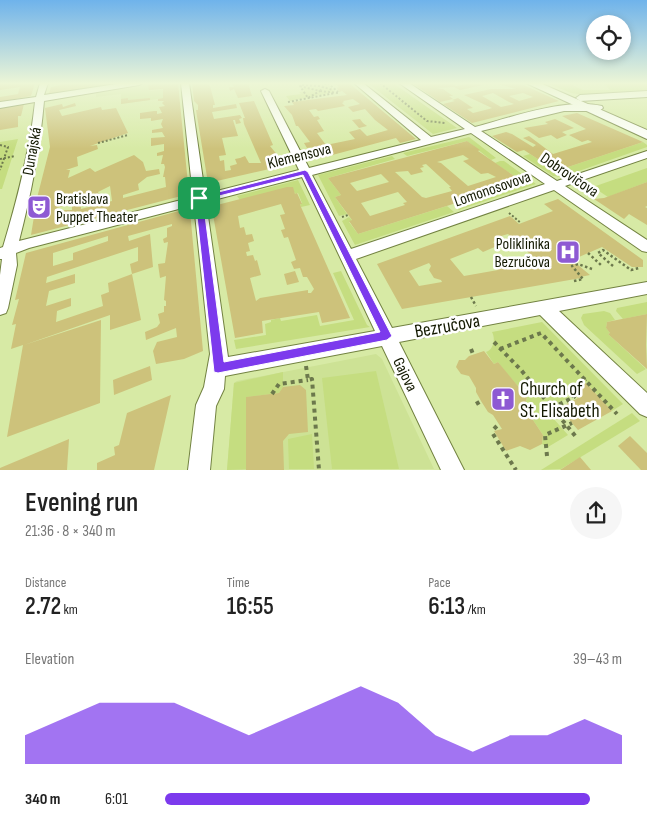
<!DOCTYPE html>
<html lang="en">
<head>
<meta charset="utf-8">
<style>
  body { margin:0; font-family:"Sofia Sans Condensed",sans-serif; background:#f6f6f6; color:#222; height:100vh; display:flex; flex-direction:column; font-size:19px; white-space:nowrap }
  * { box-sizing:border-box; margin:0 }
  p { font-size:16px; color:#767676 }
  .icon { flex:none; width:28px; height:28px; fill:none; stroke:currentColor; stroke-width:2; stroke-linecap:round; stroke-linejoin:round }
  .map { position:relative; height:470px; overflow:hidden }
  .sheet { display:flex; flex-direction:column; background:#fff; flex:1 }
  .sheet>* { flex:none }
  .controls { position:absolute; left:586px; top:15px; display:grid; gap:10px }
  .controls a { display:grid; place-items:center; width:45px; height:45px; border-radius:50%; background:#fff; box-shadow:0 2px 8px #0003; font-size:25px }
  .pin { position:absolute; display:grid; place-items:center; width:42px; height:42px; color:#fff; margin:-21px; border-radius:10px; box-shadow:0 2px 8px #0006 }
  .round { display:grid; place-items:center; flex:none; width:52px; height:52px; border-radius:26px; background:#f6f6f6 }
  .head { display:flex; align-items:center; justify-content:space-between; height:85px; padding:0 25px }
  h1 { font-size:28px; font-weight:600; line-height:38px }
  .metrics { display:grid; grid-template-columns:repeat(3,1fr); gap:8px; height:85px; padding:5px 25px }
  .metrics div { display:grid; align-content:center }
  .metrics b { font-size:25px; font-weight:600 }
  .metrics small { font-size:14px; font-weight:400 }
  .metrics p { font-size:14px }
  .chart { height:140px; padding:10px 25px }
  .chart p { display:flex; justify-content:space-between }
  .chart svg { width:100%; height:90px; margin-top:5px; fill:#7c3aed; opacity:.7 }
  ul { padding:0 25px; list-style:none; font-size:16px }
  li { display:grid; grid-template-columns:80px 60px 1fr; align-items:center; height:38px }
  li i { height:12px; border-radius:6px; background:#7c3aed }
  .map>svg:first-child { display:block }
  .built { fill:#cde295 }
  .green { fill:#c5dd80 }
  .building { fill:#cdc27b; fill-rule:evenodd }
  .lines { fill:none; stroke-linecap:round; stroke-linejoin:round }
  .minor-casing { stroke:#728241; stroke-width:2 }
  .secondary-casing { stroke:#728241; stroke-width:2 }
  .path-far2 { stroke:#6c784c; stroke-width:2; stroke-dasharray:2 2; stroke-linecap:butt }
  .path-far1 { stroke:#6c784c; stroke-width:2.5; stroke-dasharray:2.5 2.5; stroke-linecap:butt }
  .path { stroke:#6c784c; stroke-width:4; stroke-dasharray:4 4; stroke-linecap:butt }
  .minor { fill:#fff; fill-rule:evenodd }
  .secondary { fill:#fff; fill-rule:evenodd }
  .route { fill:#7c3aed; stroke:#fff; fill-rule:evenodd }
  .labels { text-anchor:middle; stroke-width:5; stroke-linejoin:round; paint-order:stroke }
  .street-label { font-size:16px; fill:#131901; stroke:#fff }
  .poi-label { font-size:16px; fill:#131901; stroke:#fff; text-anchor:start }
  .near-street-label { font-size:19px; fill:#131901; stroke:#fff }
  .near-poi-label { font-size:19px; fill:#131901; stroke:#fff; text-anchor:start }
</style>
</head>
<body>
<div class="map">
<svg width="647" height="470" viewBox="0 0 647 470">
  <rect width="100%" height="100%" fill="#d7eaa5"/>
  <!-- built -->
  <g class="built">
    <path d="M148,85L150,91L178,88L179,96L121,104V94L96,97V93Z"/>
    <path d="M376,354L382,359L434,469L227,470L234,383L237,381Z"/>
  </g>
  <!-- green -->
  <g class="green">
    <path d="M314,83H327L335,92L290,101L286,96L301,94L299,92L304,91L299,85Z"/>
    <path d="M368,83H393L457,128L433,134Z"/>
    <path d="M547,83H568L583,90H610L604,83H647V91L584,95L571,93Z"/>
    <path d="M469,137L496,158L491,160L467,141L407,156L403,153Z"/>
    <path d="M18,139L2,189H0V142Z"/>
    <path d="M643,142L647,145V147L562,177L553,176L523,156L530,154L556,171Z"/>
    <path d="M392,156L395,159L328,178L341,195L335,197L347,214L339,216L318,175Z"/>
    <path d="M500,161H504L536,184L459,210L454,205L523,182L495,163Z"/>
    <path d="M647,168V182L608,197L593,187Z"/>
    <path d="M298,180L310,205L301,207L300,204L302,203L298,193L295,194L292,187L240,200L237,196Z"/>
    <path d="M447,206L454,212L355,245L342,221L349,217L352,220L349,222L358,234Z"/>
    <path d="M341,271L367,325L370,327L236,349L234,340L266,335L265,324L271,322V320L280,318L281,321L317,315L320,326L354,320L333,273Z"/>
    <path d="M647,302V314L623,319L616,311L617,308Z"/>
    <path d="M604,311L610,313L615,320L607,322L606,328L610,333L608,334L646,369L637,374L584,325L581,318L583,314Z"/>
    <path d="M542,322L623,404L612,411L583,379L561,388L568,398L545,409L568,435L548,447L542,444L543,435L533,420L537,418L526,402L527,397C517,384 507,375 498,362L494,364L486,352C493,350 496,339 492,332Z"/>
    <path d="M376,371L399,469H332L322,378Z"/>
    <path d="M283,372V387L279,393L246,397V469L227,470L234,383Z"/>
    <path d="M632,413L640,421L561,469L541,470Z"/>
    <path d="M312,434L314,469H289L288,439Z"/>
  </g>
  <!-- building -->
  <g class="building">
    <path d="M0,83H3V85L6,83H35L31,96L0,102V97L18,94L20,87L0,90Z"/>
    <path d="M61,83H70L68,85L85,83L111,84L49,94L51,87L61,85Z"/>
    <path d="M159,83H178L189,194L31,235L37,198L50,147L45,108L62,104L63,107L75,103L76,106L59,110L62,116L101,107L102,110L116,108L128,133L90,146L97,145L98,149L77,157L78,166L66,170H70L68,178L90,168L95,172L134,155L143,162L146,171L159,169L160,174L147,177L138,184L139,190L123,195V198L166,187L165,177H163L165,167L164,164H161L163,155L157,156V153L164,151V144L151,146V138L165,137L162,132L152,133V130L163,128L161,124L163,119L151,121V118L140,119V113L154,111H157V114L162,113L159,107L165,106L162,103L164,101H158V99L163,98V89L149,90L148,85ZM110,186L112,201L81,209V202L100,196L98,192ZM74,196L77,200L72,202V210H65L56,215L57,208L63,206L60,202Z"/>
    <path d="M192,83H206L210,86L215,105H213V108L236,104L237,108L212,112L214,119L240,115L242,118L239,119L241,123L236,124L235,120H233L238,136L222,138L226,155L219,156L220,161L224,160L225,171L231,170L230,166L237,164L235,159L240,158L245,156L249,163H261L244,124L243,118H245L239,103L254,101L273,145L270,146L279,157L283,166L208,183L196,110H198V105L194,101Z"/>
    <path d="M232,83H248L252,96L238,98L234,89L230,91L229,87H234Z"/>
    <path d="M334,83H349L416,139L400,143L396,138L321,158L312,147L307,148L304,143L310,142L298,126H296L292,115L284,106L294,105L292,102L347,95L342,91L339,92L337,88L339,87ZM353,99L360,104L348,107L353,112L365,109L375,120L388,130L367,136L360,129L349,132L355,139L326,145L317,133L324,131L317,120L320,119L318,116L314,117L309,110L316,109L318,111L345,106L342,103L344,102L343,101Z"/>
    <path d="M412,83H451L456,86L471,83L483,85L460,90L454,87L436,88L443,89L453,96H449L453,99L440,102Z"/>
    <path d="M501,83H519L559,101L472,123L443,104L455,101L452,100L458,98L473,108L467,109L473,113L489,109L492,108L464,95L491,89H516L498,84ZM493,93L509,102L514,104L501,107L482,96ZM523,93L533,97L519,101L509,96Z"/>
    <path d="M128,98V100L150,98V100L121,104V99Z"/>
    <path d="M24,104L21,116H18V127L0,130V108Z"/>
    <path d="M577,113L643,142L556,171L524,150L517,152L492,136L506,132L512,134L533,147L536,145L523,138L529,136L553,154L592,142L588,140L582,142L569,135L586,129L562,116Z"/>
    <path d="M360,119L363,123L367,126L359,128L352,120Z"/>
    <path d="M555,119L574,128L562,132L567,135L557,139L551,135L539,138L524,128L548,124L545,122Z"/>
    <path d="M467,141L480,150L478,151L523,182L358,234L349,221L352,220L335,197L341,195L328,178ZM463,155L469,159L463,161L481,174L488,173L496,177L468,186L441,163L437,162ZM426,164L451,187H449L452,191L426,198L422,197L395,172L408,171L411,175L423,172L420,168L424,167L422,165ZM381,174L389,182L357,191L350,183ZM398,192L407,202L403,203L405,205L370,216L361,203Z"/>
    <path d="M647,182V206L645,207L647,208V225L629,214L624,219L594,199L604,198Z"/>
    <path d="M287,187H293L295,194L297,193L302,204H300L301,207L350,318L322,323L319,312L262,321L263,333L235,338L212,209L217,205ZM281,204L285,214L280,215L285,229L281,230L284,238L288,237L296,260L291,262L294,269L300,268L303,277H307L314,289L311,293H308V290L260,298L256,301L250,278L261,275L257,260L255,261L253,255L247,256L246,252L250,251L248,243L254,241L252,234L246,235L244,227L240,228L238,216Z"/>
    <path d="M558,199L643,260V267H632L602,247L572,260L590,275L580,277L581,278L402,309L377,264L510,216L519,224L553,211L544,204ZM508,234L540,263L517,267L513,263L494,266L498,270L464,276L450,259L478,248L483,252L497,246L493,242L503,238L501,236ZM429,263L431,266L429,270L434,278L441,280L442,282L419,286L409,271Z"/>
    <path d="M186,209L190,211L203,351L184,359L156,364L153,351L157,342L177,337L176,328L146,340L145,332L157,327L160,323L158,314L164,312V306H166V301L164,300L166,276L160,278L158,264L165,263L168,242L164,243L163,239L167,237V228L172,226V224L128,236L129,241L150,234L153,267L132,274L130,264L138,261V247L47,277L46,283L75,274V283L49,291L46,306L71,298V306L57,311L56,322L103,306L101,295L109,292L108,283L132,274L141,320L110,330V315L24,345L101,320L100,403L7,437L23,345L11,349L16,324L12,325L19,299L15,300L26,253ZM108,236V241L73,253V260L53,266V253Z"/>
    <path d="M295,271L299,282L287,285L284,274Z"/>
    <path d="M647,314L646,345L647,369L608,334L610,333L606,328L607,322Z"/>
    <path d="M484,351L494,364L498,362L527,397L526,402L538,418L533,420L543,435L542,444L530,450L520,446L506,451L494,431L502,429L493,415L488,412L481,401L476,392V388L469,376L461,374L456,367L459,360H465L469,356Z"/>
    <path d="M150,366L152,380L114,395L113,380Z"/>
    <path d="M586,383L612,411L578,430L559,408L578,398L571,391Z"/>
    <path d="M300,385L306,390L308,432L289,434L283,441L284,470H246V397L279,393L283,387Z"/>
    <path d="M171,395L154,470H97V463L115,455L114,447L119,445L127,413Z"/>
    <path d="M630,436L647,453V470H641L618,446Z"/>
    <path d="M69,439L67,470H0V468Z"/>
    <path d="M580,457L591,470H560Z"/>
  </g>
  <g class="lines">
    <!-- minor casing -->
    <g class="minor-casing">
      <g id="minor">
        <path d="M40,83H48L44,95L123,83H143L139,85L44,101C40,148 31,195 19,241L193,197L181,83H189L205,194L299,170L261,91L265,89L269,91L309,168L421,140L354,83H363L431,137L465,129L399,83H409L475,127C513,117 563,98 602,106L603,108L599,111H564L481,131L557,181L647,151V158L565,186L647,240V252L642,251L554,190L356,259L392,328L647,282V294L559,311L647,393V417L640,414L540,315L399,342L464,470H441L382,346L225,376L224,389L216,406L210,470H188L196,405L204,387L210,354L194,205L29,248L16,253L17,265L8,308L6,313L0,315V275L2,259H0V248L3,247C17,200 30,151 35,102L0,108V102L36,97ZM471,133L545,184L351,249L312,175ZM302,177L375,331L228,357L206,202Z"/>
        <path d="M647,91V97L580,101L576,98L580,95Z"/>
      </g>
    </g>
    <!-- secondary casing -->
    <g class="secondary-casing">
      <path id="secondary" d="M526,83H540L647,130V139Z"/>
    </g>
    <!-- path-far2 -->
    <g class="path-far2">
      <path d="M328,83L338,92"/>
      <path d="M380,83L427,121L445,123"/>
      <path d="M302,85L320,86L333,90"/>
      <path d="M300,86L320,91L308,98Z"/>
      <path d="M320,91L339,93"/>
      <path d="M320,91L326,83"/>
      <path d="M288,102L335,93"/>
      <path d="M98,143L128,135"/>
      <path d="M0,145L8,147L0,170"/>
      <path d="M0,159L15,156"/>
      <path d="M509,213L521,223"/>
      <path d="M342,217L348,215"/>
    </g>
    <!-- path-far1 -->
    <g class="path-far1">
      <path d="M588,253L602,266"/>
      <path d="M613,266L598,253L603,250L631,270L639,268"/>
      <path d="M574,281L583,279L572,266L578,264L592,269"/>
      <path d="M471,297L476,306"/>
    </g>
    <!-- path -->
    <g class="path">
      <path d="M494,342L521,370L577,438"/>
      <path d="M471,349L473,354"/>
      <path d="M500,349L541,333L617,414"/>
      <path d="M306,366L308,380L312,379L319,470"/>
      <path d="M272,394L279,384L308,380"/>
      <path d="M476,404L481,401"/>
      <path d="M552,408L574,397L567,389L586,379"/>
      <path d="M494,426L498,430"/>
      <path d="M493,434L516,470"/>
      <path d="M547,456L545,435L572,423"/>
    </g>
    <!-- minor -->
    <use href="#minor" class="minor"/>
    <!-- secondary -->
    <use href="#secondary" class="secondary"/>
  </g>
  <!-- sky -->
  <linearGradient id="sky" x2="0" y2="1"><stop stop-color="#6fb3eb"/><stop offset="0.56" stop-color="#edf6d6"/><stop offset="1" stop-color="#edf6d6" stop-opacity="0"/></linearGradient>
  <rect width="647" height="149" fill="url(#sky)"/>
  <!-- route -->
  <path class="route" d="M305,170L308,172L392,336L387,340L218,373L214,372L195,198ZM303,175L380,332L224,362L203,200Z"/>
  <!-- icons -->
  <defs>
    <g id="theatre-square" transform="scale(1.25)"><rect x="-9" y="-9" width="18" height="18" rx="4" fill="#8e5ad3" stroke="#fff"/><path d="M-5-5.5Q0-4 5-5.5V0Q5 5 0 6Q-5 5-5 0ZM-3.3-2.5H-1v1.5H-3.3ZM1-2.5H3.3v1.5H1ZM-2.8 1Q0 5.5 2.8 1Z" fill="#fff"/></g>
    <g id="hospital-square" transform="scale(1.25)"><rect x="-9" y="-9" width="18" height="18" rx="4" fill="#8e5ad3" stroke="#fff"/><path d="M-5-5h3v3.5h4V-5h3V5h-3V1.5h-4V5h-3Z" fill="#fff"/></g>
    <g id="church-square" transform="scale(1.25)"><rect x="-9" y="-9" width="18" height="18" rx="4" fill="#8e5ad3" stroke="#fff"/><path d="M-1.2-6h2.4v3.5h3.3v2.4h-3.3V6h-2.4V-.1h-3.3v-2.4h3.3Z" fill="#fff"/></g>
  </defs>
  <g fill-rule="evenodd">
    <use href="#theatre-square" x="39" y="207"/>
    <use href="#hospital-square" x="568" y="252"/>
    <use href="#church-square" x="503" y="399"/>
  </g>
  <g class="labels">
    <!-- street labels -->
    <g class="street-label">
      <text transform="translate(31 151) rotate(-80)" y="6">Dunajská</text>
      <text transform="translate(299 155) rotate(-14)" y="6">Klemensova</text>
      <text transform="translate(570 174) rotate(34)" y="6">Dobrovičova</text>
      <text transform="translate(492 188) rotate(-19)" y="6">Lomonosovova</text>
      <text transform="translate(406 374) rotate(64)" y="6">Gajova</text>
    </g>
    <!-- poi labels -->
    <g class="poi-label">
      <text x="56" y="204">Bratislava<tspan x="56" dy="18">Puppet Theater</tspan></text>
      <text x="550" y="249" text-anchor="end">Poliklinika<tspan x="550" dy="18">Bezručova</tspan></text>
    </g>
    <!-- near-street labels -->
    <g class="near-street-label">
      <text transform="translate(447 325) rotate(-10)" y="7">Bezručova</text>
    </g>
    <!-- near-poi labels -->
    <g class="near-poi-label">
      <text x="520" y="395">Church of<tspan x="520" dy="22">St. Elisabeth</tspan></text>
    </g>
  </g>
</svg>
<div class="controls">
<a><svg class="icon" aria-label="locate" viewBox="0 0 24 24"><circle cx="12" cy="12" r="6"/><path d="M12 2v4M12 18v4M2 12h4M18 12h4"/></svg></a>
</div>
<div class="pin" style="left:199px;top:198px;background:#1e9e55"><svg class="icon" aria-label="arrive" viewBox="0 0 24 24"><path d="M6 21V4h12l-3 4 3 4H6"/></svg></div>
</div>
<section class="sheet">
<div class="head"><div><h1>Evening run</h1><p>21:36 · 8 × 340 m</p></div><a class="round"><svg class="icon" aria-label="share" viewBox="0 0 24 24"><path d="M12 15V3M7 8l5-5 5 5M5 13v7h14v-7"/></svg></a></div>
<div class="metrics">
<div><p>Distance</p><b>2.72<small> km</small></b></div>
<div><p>Time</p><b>16:55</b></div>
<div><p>Pace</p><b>6:13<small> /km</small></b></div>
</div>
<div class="chart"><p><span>Elevation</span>39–43 m</p>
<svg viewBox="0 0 160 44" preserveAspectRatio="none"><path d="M0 44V30L10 22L20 14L30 14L40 14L50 22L60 30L70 22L80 14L90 6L100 14L110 30L120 38L130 30L140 30L150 22L160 30V44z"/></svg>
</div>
<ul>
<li><b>340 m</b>6:01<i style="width:93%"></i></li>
</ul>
</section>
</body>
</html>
